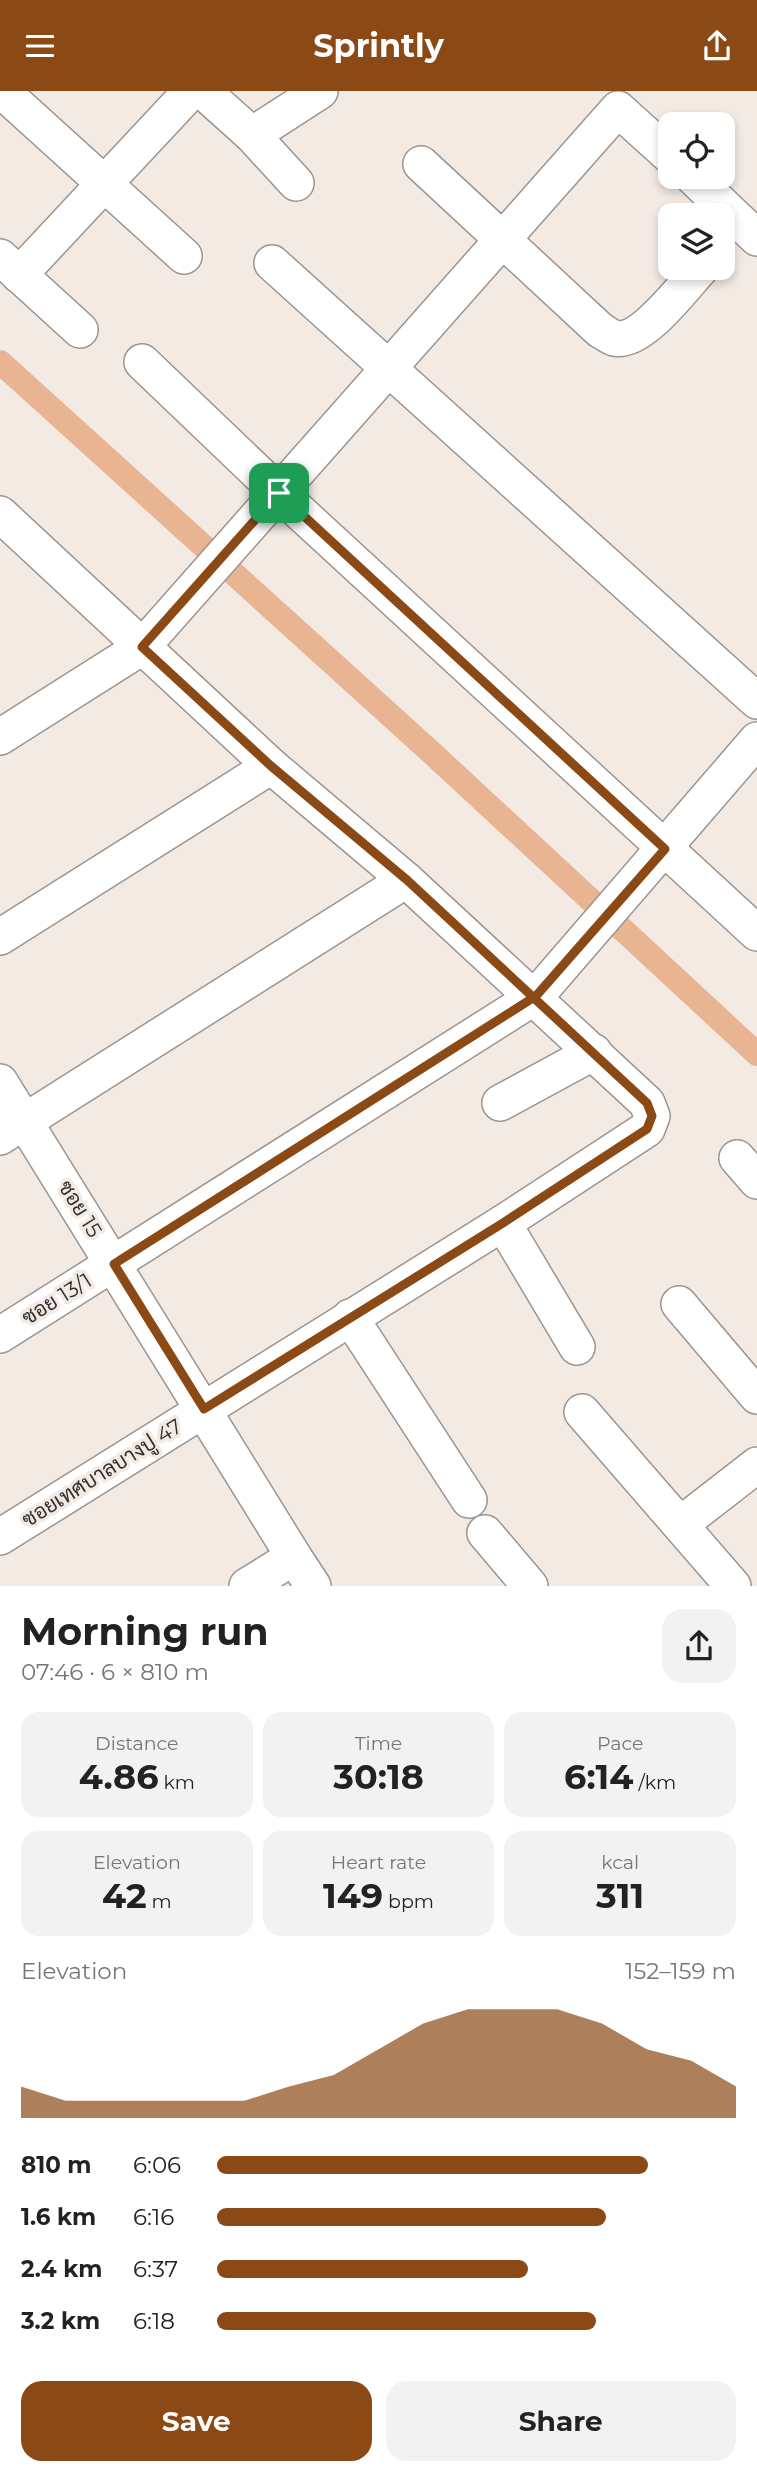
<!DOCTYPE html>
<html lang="en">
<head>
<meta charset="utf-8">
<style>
  body { margin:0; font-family:Montserrat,Sarabun,sans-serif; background:#f2f2f2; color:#222; height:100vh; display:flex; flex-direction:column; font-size:26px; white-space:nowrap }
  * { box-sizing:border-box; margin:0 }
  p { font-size:23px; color:#767676 }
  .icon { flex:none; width:38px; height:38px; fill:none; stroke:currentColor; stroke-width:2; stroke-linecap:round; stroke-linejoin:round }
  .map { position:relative; height:1495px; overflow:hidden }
  .sheet { display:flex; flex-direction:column; background:#fff; flex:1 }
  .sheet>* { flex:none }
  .buttons { position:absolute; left:658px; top:21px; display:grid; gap:14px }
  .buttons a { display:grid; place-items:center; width:77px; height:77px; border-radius:14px; background:#fff; box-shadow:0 4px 10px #0003; font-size:35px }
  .pin { position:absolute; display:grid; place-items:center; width:60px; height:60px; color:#fff; margin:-30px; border-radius:14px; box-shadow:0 4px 10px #0006 }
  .round { display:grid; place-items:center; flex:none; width:74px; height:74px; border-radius:21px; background:#f2f2f2 }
  .overview { display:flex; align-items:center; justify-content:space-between; height:119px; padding:0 21px }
  h1 { font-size:38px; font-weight:700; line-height:52px }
  .stats { display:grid; grid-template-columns:repeat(3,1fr); gap:10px; height:119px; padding:7px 21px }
  .stats div { display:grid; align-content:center; border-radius:18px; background:#f2f2f2; text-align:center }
  .stats b { font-size:35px; font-weight:700 }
  .stats small { font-size:19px; font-weight:400 }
  .stats p { font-size:19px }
  .chart { height:196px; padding:14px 21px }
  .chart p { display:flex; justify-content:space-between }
  .chart svg { width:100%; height:126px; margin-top:7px; fill:#8b4916; opacity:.7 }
  .cta { display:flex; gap:14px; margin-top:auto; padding:14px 21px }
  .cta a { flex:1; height:80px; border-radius:21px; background:#8b4916; color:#fff; font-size:28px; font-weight:700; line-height:80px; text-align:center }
  .cta a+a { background:#f2f2f2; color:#222 }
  ul { padding:0 21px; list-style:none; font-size:23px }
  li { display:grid; grid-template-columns:112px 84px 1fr; align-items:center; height:52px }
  li i { height:18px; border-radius:9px; background:#8b4916 }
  header { display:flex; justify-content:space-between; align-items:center; height:91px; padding:0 21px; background:#8b4916; color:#fff; font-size:32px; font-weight:700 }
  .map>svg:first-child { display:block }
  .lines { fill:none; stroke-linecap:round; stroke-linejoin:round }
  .canal { stroke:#e9b492; stroke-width:24 }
  .minor-casing { stroke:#9c948f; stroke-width:38 }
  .minor { stroke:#fff; stroke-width:35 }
  .route-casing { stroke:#fff; stroke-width:14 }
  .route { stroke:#8b4916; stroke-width:9 }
  .labels { text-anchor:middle; stroke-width:7; stroke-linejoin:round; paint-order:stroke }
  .street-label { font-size:21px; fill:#322f2d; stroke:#f3eae4 }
</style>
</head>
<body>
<header><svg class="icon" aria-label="menu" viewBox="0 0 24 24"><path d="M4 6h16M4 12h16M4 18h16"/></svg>Sprintly<svg class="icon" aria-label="share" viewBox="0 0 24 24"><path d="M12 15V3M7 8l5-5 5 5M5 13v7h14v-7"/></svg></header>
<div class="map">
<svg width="757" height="1495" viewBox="0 0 757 1495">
  <rect width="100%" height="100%" fill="#f3eae4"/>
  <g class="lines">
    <!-- canal -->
    <path class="canal" d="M0,271L433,663L757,963"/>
    <!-- minor casing -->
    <g class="minor-casing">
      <g id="minor">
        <path d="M2,0L184,165"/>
        <path d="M203,0L252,44L320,0"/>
        <path d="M252,44L296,92"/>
        <path d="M421,73L600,239C604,241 610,246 614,247C641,254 684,195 701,177"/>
        <path d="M693,86L757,147"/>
        <path d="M0,166L80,239"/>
        <path d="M272,172L757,610"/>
        <path d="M19,184L191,0"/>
        <path d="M142,271L279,402L757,842"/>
        <path d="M0,423L271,675L406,789L647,1012L652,1025L647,1038L503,1132L0,1446"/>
        <path d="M0,646L142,556L618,18L670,65"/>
        <path d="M0,846L271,675"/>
        <path d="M0,991L294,1466L247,1495"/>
        <path d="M500,1012L594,961"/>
        <path d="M0,1046L406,789"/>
        <path d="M737,1067L757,1090"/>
        <path d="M503,1132L577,1256"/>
        <path d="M679,1213L757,1305"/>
        <path d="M350,1226L469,1409"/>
        <path d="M0,1244L536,905L757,649"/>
        <path d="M582,1321L733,1495"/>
        <path d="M681,1433L757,1374"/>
        <path d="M485,1442L530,1495"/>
        <path d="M294,1466L313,1495"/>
      </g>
    </g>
    <!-- minor -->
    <use href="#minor" class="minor"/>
  </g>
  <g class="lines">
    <!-- route casing -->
    <g class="route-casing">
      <path id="route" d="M279,402L142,556L271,675L407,789L647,1012L652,1025L647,1038L503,1132L204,1318L114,1173L536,905L665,758L279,402"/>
    </g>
    <!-- route -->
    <use href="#route" class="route"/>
  </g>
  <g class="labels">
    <!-- street labels -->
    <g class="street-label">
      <text transform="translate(80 1118) rotate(58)" y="7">ซอย 15</text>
      <text transform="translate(57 1208) rotate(-32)" y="7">ซอย 13/1</text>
      <text transform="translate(102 1382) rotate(-32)" y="7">ซอยเทศบาลบางปู 47</text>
    </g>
  </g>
</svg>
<div class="buttons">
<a><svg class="icon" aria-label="locate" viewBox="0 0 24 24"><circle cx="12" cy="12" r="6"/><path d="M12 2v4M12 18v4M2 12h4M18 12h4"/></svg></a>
<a><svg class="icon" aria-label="layers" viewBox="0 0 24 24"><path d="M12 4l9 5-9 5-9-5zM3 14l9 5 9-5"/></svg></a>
</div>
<div class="pin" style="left:279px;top:402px;background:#1e9e55"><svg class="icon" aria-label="arrive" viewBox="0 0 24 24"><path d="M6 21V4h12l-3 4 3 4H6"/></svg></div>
</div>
<section class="sheet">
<div class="overview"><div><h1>Morning run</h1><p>07:46 · 6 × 810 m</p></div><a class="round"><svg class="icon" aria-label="share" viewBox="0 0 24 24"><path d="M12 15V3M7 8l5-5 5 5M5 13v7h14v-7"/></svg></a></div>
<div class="stats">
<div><p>Distance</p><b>4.86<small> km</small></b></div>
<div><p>Time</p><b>30:18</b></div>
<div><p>Pace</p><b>6:14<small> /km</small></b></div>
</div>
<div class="stats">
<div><p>Elevation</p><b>42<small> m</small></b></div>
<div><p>Heart rate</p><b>149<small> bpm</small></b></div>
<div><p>kcal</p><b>311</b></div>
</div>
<div class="chart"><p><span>Elevation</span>152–159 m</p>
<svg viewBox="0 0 160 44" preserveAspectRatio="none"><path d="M0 44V33L10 38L20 38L30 38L40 38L50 38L60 33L70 29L80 20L90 11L100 6L110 6L120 6L130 11L140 20L150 24L160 33V44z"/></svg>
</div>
<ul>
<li><b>810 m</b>6:06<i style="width:83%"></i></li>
<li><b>1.6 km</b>6:16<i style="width:75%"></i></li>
<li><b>2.4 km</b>6:37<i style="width:60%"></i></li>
<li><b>3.2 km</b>6:18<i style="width:73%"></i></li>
</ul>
<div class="cta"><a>Save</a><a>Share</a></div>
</section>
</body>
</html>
